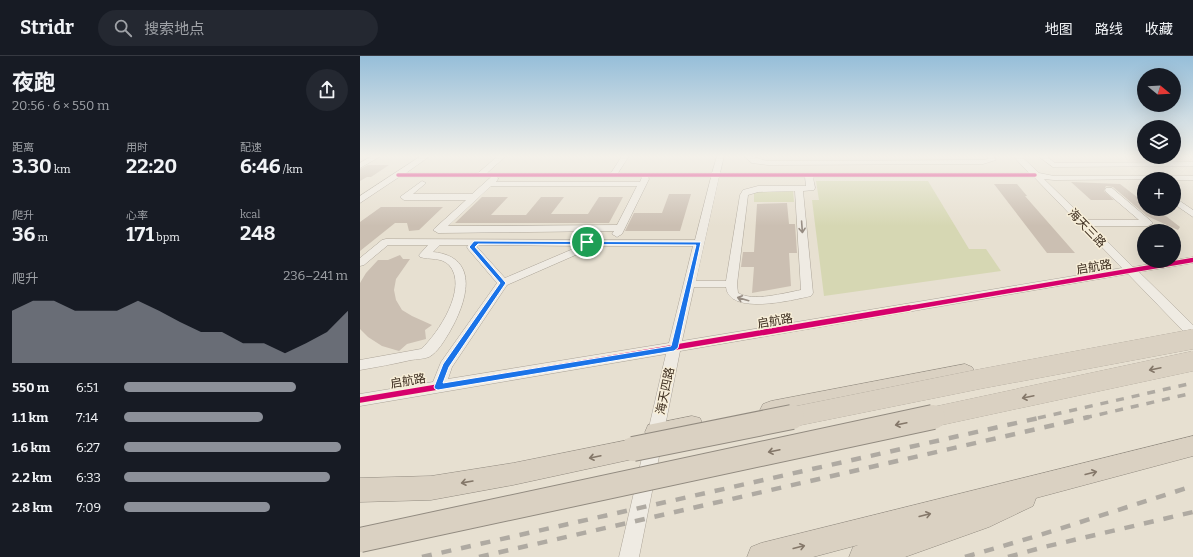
<!DOCTYPE html>
<html lang="zh">
<head>
<meta charset="utf-8">
<style>
  body { margin:0; font-family:Bitter,"Noto Sans SC",serif; background:#242831; color:#f1f3f6; height:100vh; display:flex; flex-direction:column; font-size:15px; white-space:nowrap }
  * { box-sizing:border-box; margin:0 }
  p { font-size:13px; color:#9ea1a6 }
  .icon { flex:none; width:22px; height:22px; fill:none; stroke:currentColor; stroke-width:2; stroke-linecap:round; stroke-linejoin:round }
  .map { position:relative; flex:1; overflow:hidden }
  .sheet { display:flex; flex-direction:column; background:#171b24; width:360px }
  .sheet>* { flex:none }
  .needle { width:26px; rotate:108deg }
  .buttons { position:absolute; left:777px; top:12px; display:grid; gap:8px }
  .buttons a { display:grid; place-items:center; width:44px; height:44px; border-radius:50%; background:#171b24; box-shadow:0 4px 16px #0002; font-size:20px }
  .pin { position:absolute; display:grid; place-items:center; width:34px; height:34px; color:#fff; margin:-17px; border:2px solid #fff; border-radius:50%; box-shadow:0 1px 4px #0007 }
  .round { display:grid; place-items:center; flex:none; width:42px; height:42px; border-radius:21px; background:#242831 }
  .overview { display:flex; align-items:center; justify-content:space-between; height:68px; padding:0 12px }
  h1 { font-size:22px; font-weight:700; line-height:30px }
  .figures { display:grid; grid-template-columns:repeat(3,1fr); gap:6px; height:68px; padding:4px 12px }
  .figures div { display:grid; align-content:center }
  .figures b { font-size:20px; font-weight:700 }
  .figures small { font-size:11px; font-weight:400 }
  .figures p { font-size:11px }
  .chart { height:112px; padding:8px 12px }
  .chart p { display:flex; justify-content:space-between }
  .chart svg { width:100%; height:72px; margin-top:4px; fill:#8c9099; opacity:.7 }
  ul { padding:0 12px; list-style:none; font-size:13px }
  li { display:grid; grid-template-columns:64px 48px 1fr; align-items:center; height:30px }
  li i { height:10px; border-radius:5px; background:#8c9099 }
  header { display:flex; align-items:center; gap:24px; box-sizing:border-box; height:56px; padding:0 20px; background:#171b24; border-bottom:1px solid #363941 }
  header strong { font-size:19px }
  nav { display:flex; gap:22px; margin-inline-start:auto; font-size:14px }
  .search { width:280px; height:36px; background:#242831; display:flex; align-items:center; gap:10px; box-sizing:border-box; padding:0 14px; border-radius:22px; color:#9ea1a6; font-size:15px }
  main { display:flex; flex:1; min-height:0 }
  .map>svg:first-child { display:block }
  .green { fill:#d6d7b3 }
  .building { fill:#cbbfb2 }
  .lines { fill:none; stroke-linecap:round; stroke-linejoin:round }
  .minor-casing { stroke:#ada599; stroke-width:1 }
  .highway-casing { stroke:#928b80; stroke-width:1 }
  .minor { fill:#efebe3; fill-rule:evenodd }
  .highway { fill:#dad1c2; fill-rule:evenodd }
  .rail-far1 { stroke:#afaaa2; stroke-width:3.5; stroke-dasharray:8 8; stroke-linecap:butt }
  .rail { stroke:#afaaa2; stroke-width:4.5; stroke-dasharray:10 10; stroke-linecap:butt }
  .highway-bridge-far1-casing { stroke:#928b80; stroke-width:20; stroke-linecap:butt }
  .highway-bridge-casing { stroke:#928b80; stroke-width:26; stroke-linecap:butt }
  .highway-bridge-far1 { stroke:#dad1c2; stroke-width:20 }
  .highway-bridge { stroke:#dad1c2; stroke-width:24 }
  .cycleway-far2-casing { stroke:#f7eed8; stroke-width:5 }
  .cycleway-far1-casing { stroke:#f7eed8; stroke-width:6 }
  .cycleway-casing { stroke:#f7eed8; stroke-width:8 }
  .cycleway-far2 { stroke:#d6006c; stroke-width:3.5 }
  .cycleway-far1 { stroke:#d6006c; stroke-width:4.5 }
  .cycleway { stroke:#d6006c; stroke-width:5.5 }
  .oneway { stroke:#968c82 }
  .oneway2 { stroke:#847769 }
  .route { fill:#1a73e8; stroke:#fff; fill-rule:evenodd }
  .labels { text-anchor:middle; stroke-width:3; stroke-linejoin:round; paint-order:stroke }
  .street-label { font-size:12px; fill:#3d2e20; stroke:#f7eed8 }
</style>
</head>
<body>
<header>
<strong>Stridr</strong>
<div class="search"><svg class="icon" aria-label="search" viewBox="0 0 24 24"><circle cx="10" cy="10" r="6"/><path d="M15 15l6 6"/></svg>搜索地点</div>
<nav><a>地图</a><a>路线</a><a>收藏</a></nav>
</header>
<main>
<section class="sheet">
<div class="overview"><div><h1>夜跑</h1><p>20:56 · 6 × 550 m</p></div><a class="round"><svg class="icon" aria-label="share" viewBox="0 0 24 24"><path d="M12 15V3M7 8l5-5 5 5M5 13v7h14v-7"/></svg></a></div>
<div class="figures">
<div><p>距离</p><b>3.30<small> km</small></b></div>
<div><p>用时</p><b>22:20</b></div>
<div><p>配速</p><b>6:46<small> /km</small></b></div>
</div>
<div class="figures">
<div><p>爬升</p><b>36<small> m</small></b></div>
<div><p>心率</p><b>171<small> bpm</small></b></div>
<div><p>kcal</p><b>248</b></div>
</div>
<div class="chart"><p><span>爬升</span>236–241 m</p>
<svg viewBox="0 0 160 44" preserveAspectRatio="none"><path d="M0 44V12L10 6L20 6L30 12L40 12L50 12L60 6L70 12L80 19L90 25L100 25L110 32L120 32L130 38L140 32L150 25L160 12V44z"/></svg>
</div>
<ul>
<li><b>550 m</b>6:51<i style="width:77%"></i></li>
<li><b>1.1 km</b>7:14<i style="width:62%"></i></li>
<li><b>1.6 km</b>6:27<i style="width:97%"></i></li>
<li><b>2.2 km</b>6:33<i style="width:92%"></i></li>
<li><b>2.8 km</b>7:09<i style="width:65%"></i></li>
</ul>
</section>
<div class="map">
<svg width="833" height="501" viewBox="0 0 833 501">
  <rect width="100%" height="100%" fill="#e7e0d1"/>
  <!-- green -->
  <g class="green">
    <path d="M456,125H568L609,193H626L641,215L464,240L452,144H459Z"/>
    <path d="M394,135H433L434,146H394Z"/>
  </g>
  <!-- building -->
  <g class="building">
    <path d="M8,109H29L11,121H7L0,125V113Z"/>
    <path d="M711,126L760,128L777,141H784V153H797L820,171L818,174L787,160L753,131L746,130L744,135L754,144H731Z"/>
    <path d="M634,128H657L667,140H665L715,197H687Z"/>
    <path d="M309,138H331L320,175H265L274,157H302Z"/>
    <path d="M122,141H148L131,159H166L181,141H204L191,158H228L239,141H263L249,167H95Z"/>
    <path d="M427,147L429,168H435L437,197H429L431,230L392,237L394,211H381L383,196H394L397,148Z"/>
    <path d="M21,151H83L59,174L49,175L47,167H35L0,195V166Z"/>
    <path d="M40,199L43,203H50L36,223L34,234L36,244L42,254L52,260L72,269L65,274L66,283L47,288L39,295L22,290L8,281L0,273V227L6,217L18,204H28Z"/>
  </g>
  <g class="lines">
    <!-- minor casing -->
    <g class="minor-casing">
      <g id="minor">
        <path d="M12,100H21L0,112V107Z"/>
        <path d="M61,100H70L46,117H118L138,100H146L127,117H251L262,100H269L258,117H352L357,100H364L360,117H669L653,100H661L679,117L694,120H833V124H814V123L694,124L684,123L726,164H779L746,136L745,134L746,132H752L791,165L793,167L788,170H732L773,211L833,201V207L779,216L833,269V281L828,280L768,218L320,295L279,501H259L306,298L0,350V338L73,326L81,306L137,227L108,193L107,191L108,189H80L73,196C122,201 106,248 89,277C84,285 78,296 69,301C64,303 57,303 51,304C34,308 17,311 0,314V304L61,293C78,278 109,231 89,209C81,201 70,204 60,201L59,199L68,189H28L4,209L0,210V202L22,184L26,183L335,184L351,121H288L289,123L262,178L257,181L252,178L254,175L78,177L73,174L75,172L106,144H44L40,141L62,125L66,127L53,138H112L131,121H39L0,147V140ZM137,121H282L280,126H136L138,123ZM359,121H445L446,130H398L383,134L380,139L366,225H336ZM453,121H674L762,212L322,285L334,231H366C369,260 433,244 451,240L453,237L443,135L454,134L455,132ZM131,130H277L257,169L88,170ZM435,135L441,234C424,237 393,246 378,237L377,228L388,139L398,136ZM119,189L220,190L145,222L117,191ZM230,190H333L309,287L88,323L92,311L147,229L227,194Z"/>
        <path d="M384,100C392,99 399,104 408,105L623,104L628,103L627,100H633L636,104L623,108L408,109L392,107Z"/>
        <path d="M678,100H686L695,107L833,106V110L693,111Z"/>
        <path d="M814,141L833,154V161L814,148Z"/>
      </g>
    </g>
    <!-- highway casing -->
    <g class="highway-casing">
      <g id="highway">
        <path d="M605,308L612,311L615,316L612,321L605,324L411,363L403,360L400,354L403,348L411,345Z"/>
        <path d="M332,360L340,362L343,369L340,376L296,386L288,383L285,376L288,369Z"/>
        <path d="M833,380V400L676,442L673,450L629,471L545,501H489L493,491L498,489L453,501H387L391,491L401,487Z"/>
        <path d="M273,383L281,386L285,393L281,400L273,403L153,429L71,444L0,446V422L71,420L153,407Z"/>
      </g>
    </g>
    <!-- minor -->
    <use href="#minor" class="minor"/>
    <!-- highway -->
    <use href="#highway" class="highway"/>
    <!-- rail-far1 -->
    <g class="rail-far1">
      <path d="M678,362L833,327"/>
      <path d="M724,362L833,337"/>
    </g>
    <!-- rail -->
    <g class="rail">
      <path d="M62,501L683,361"/>
      <path d="M119,501L729,361"/>
      <path d="M605,501L677,480L833,430"/>
      <path d="M648,501L684,491L833,456"/>
    </g>
    <!-- highway-bridge-far1 casing -->
    <g class="highway-bridge-far1-casing">
      <g id="highway-bridge-far1">
        <path d="M427,362L620,323L833,283"/>
        <path d="M568,362L833,305"/>
      </g>
    </g>
    <!-- highway-bridge casing -->
    <g class="highway-bridge-casing">
      <g id="highway-bridge">
        <path d="M273,393L432,361"/>
        <path d="M0,484L573,361"/>
      </g>
    </g>
    <!-- highway-bridge-far1 -->
    <use href="#highway-bridge-far1" class="highway-bridge-far1"/>
    <!-- highway-bridge -->
    <use href="#highway-bridge" class="highway-bridge"/>
    <!-- cycleway-far2 casing -->
    <g class="cycleway-far2-casing">
      <path id="cycleway-far2" d="M38,119H675"/>
    </g>
    <!-- cycleway-far1 casing -->
    <g class="cycleway-far1-casing">
      <path id="cycleway-far1" d="M543,253L833,204"/>
    </g>
    <!-- cycleway casing -->
    <g class="cycleway-casing">
      <path id="cycleway" d="M0,344L549,252"/>
    </g>
    <!-- cycleway-far2 -->
    <use href="#cycleway-far2" class="cycleway-far2"/>
    <!-- cycleway-far1 -->
    <use href="#cycleway-far1" class="cycleway-far1"/>
    <!-- cycleway -->
    <use href="#cycleway" class="cycleway"/>
  </g>
  <!-- one-way arrows -->
  <defs><path id="oneway-shaft" d="M-6 0H5M1.5-3L5.5 0L1.5 3" fill="none" stroke-width="1.6" stroke-linecap="round" stroke-linejoin="round"/></defs>
  <g class="oneway">
    <use href="#oneway-shaft" transform="translate(442 171) rotate(86)"/>
    <use href="#oneway-shaft" transform="translate(383 243) rotate(-164)"/>
  </g>
  <g class="oneway2">
    <use href="#oneway-shaft" transform="translate(795 313) rotate(168)"/>
    <use href="#oneway-shaft" transform="translate(668 341) rotate(168)"/>
    <use href="#oneway-shaft" transform="translate(541 368) rotate(168)"/>
    <use href="#oneway-shaft" transform="translate(414 395) rotate(168)"/>
    <use href="#oneway-shaft" transform="translate(235 401) rotate(168)"/>
    <use href="#oneway-shaft" transform="translate(731 417) rotate(-14)"/>
    <use href="#oneway-shaft" transform="translate(107 426) rotate(170)"/>
    <use href="#oneway-shaft" transform="translate(565 459) rotate(-14)"/>
    <use href="#oneway-shaft" transform="translate(439 491) rotate(-14)"/>
  </g>
  <!-- sky -->
  <linearGradient id="sky" x2="0" y2="1"><stop stop-color="#96bed9"/><stop offset="0.59" stop-color="#f4f1ea"/><stop offset="1" stop-color="#f4f1ea" stop-opacity="0"/></linearGradient>
  <rect width="833" height="170" fill="url(#sky)"/>
  <!-- route -->
  <path class="route" d="M114,185L341,186L318,292L314,295L78,334L75,333L74,331L83,308L140,227L109,191ZM118,188L336,189L311,290L83,327L89,311L146,227L115,191Z"/>
  <g class="labels">
    <!-- street labels -->
    <g class="street-label">
      <text transform="translate(727 172) rotate(46)" y="4">海天三路</text>
      <text transform="translate(734 211) rotate(-10)" y="4">启航路</text>
      <text transform="translate(415 265) rotate(-10)" y="4">启航路</text>
      <text transform="translate(48 325) rotate(-10)" y="4">启航路</text>
      <text transform="translate(305 335) rotate(-78)" y="4">海天四路</text>
    </g>
  </g>
</svg>
<div class="buttons">
<a><svg class="needle" viewBox="-14 -14 28 28"><path d="M0-13l5 13h-10z" fill="#e53935"/><path d="M0 13l5-13h-10z" fill="#9ea1a6"/></svg></a>
<a><svg class="icon" aria-label="layers" viewBox="0 0 24 24"><path d="M12 4l9 5-9 5-9-5zM3 14l9 5 9-5"/></svg></a>
<a>+</a>
<a>−</a>
</div>
<div class="pin" style="left:227px;top:186px;background:#1e9e55"><svg class="icon" aria-label="arrive" viewBox="0 0 24 24"><path d="M6 21V4h12l-3 4 3 4H6"/></svg></div>
</div>
</main>
</body>
</html>
